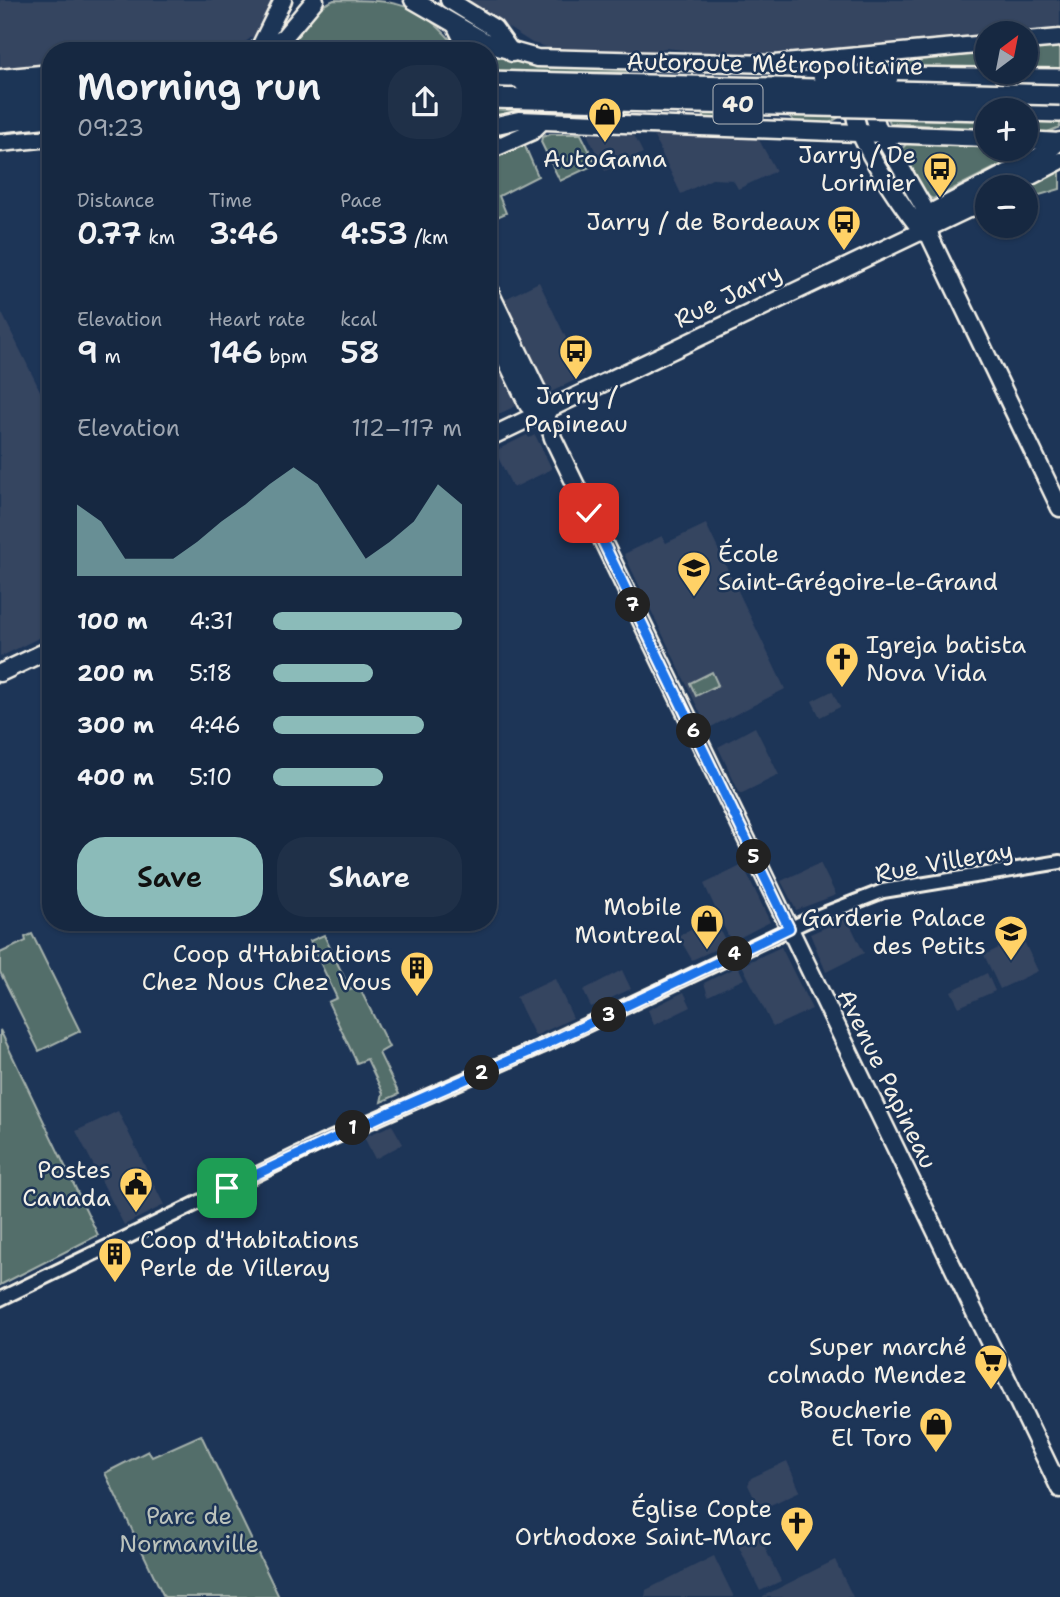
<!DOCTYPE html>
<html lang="en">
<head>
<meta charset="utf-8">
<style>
  body { margin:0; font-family:"Shantell Sans",sans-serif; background:#1f3048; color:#f1f3f6; height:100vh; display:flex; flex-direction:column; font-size:26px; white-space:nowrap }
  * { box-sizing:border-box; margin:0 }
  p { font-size:23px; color:#9ea6b1 }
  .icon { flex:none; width:38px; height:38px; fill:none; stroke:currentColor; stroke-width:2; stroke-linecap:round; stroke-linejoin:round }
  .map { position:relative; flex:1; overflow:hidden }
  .panel { position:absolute; left:42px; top:42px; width:455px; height:889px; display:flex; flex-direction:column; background:#162841; border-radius:28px; box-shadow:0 2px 5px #0004,0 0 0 2px #35445a }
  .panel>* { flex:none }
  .needle { width:46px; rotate:32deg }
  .buttons { position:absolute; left:975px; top:21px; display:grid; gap:14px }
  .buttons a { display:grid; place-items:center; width:63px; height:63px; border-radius:50%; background:#162841; box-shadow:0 2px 5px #0004,0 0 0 2px #35445a; font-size:35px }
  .pin { position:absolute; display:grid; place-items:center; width:60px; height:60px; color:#fff; margin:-30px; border-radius:14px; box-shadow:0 4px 10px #0006 }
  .km { position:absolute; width:35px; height:35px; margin:-18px; border-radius:50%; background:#222; color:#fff; font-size:19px; line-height:35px; text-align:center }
  .round { display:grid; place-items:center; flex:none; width:74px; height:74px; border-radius:28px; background:#1f3048 }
  .head { display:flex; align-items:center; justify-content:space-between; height:119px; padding:0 35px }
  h1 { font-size:38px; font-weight:600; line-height:52px }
  .figures { display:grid; grid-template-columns:repeat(3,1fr); gap:10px; height:119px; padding:7px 35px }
  .figures div { display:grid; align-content:center }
  .figures b { font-size:30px; font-weight:600 }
  .figures small { font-size:19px; font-weight:400 }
  .figures p { font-size:19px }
  .chart { height:196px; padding:14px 35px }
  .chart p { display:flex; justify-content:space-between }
  .chart svg { width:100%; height:126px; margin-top:7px; fill:#8bbbb9; opacity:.7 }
  .cta { display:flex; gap:14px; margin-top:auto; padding:14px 35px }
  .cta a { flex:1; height:80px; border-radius:28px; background:#8bbbb9; color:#111; font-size:28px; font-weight:600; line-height:80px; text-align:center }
  .cta a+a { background:#1f3048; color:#f1f3f6 }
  ul { padding:0 35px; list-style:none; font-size:23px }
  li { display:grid; grid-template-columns:112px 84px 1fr; align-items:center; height:52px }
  li i { height:18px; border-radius:9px; background:#8bbbb9 }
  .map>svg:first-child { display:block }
  .built { fill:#344461 }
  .green { fill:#536e6b; stroke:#a4b0aa; stroke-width:2 }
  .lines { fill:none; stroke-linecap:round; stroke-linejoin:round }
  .minor-casing { stroke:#f4f1e8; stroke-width:18 }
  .major-casing { stroke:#f4f1e8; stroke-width:21 }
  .highway-casing { stroke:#f4f1e8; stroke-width:24 }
  .minor { stroke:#1d3557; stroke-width:12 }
  .major { stroke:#1d3557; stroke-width:16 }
  .highway { stroke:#1d3557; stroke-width:19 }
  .highway-bridge-casing { stroke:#f4f1e8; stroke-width:24; stroke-linecap:butt }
  .highway-bridge { stroke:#1d3557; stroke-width:19 }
  .route-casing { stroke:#fff; stroke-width:14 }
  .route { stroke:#1a73e8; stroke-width:9 }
  .labels { text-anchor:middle; stroke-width:5; stroke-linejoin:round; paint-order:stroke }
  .shield { fill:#1d3557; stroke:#b4b9bc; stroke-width:2 }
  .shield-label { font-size:23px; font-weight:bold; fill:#f4f1e8 }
  .street-label { font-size:24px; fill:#f4f1e8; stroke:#1d3557 }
  .poi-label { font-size:24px; fill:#f4f1e8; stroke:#1d3557; text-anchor:end }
  .park-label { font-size:24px; fill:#bcc3bc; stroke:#1d3557 }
</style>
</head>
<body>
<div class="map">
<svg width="1060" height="1597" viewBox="0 0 1060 1597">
  <rect width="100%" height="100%" fill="#1d3557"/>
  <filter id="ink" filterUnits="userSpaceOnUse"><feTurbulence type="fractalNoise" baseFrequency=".0143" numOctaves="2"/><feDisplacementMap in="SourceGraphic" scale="14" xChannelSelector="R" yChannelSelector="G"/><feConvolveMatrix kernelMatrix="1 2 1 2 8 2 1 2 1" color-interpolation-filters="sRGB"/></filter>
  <g filter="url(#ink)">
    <!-- built -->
    <g class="built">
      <path d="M0,0H275L257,33L244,43L171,51H51V63L0,69Z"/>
      <path d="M465,0H1060V27L794,54L710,53L665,48L651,52L558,50L532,43Z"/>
      <path d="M587,134L634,135L643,153L605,171Z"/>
      <path d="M657,135L758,138L776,171L738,189L733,180L712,179L681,194L654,137Z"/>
      <path d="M539,282L584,375L574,377L575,380L551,392L546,389L503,300Z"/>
      <path d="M0,309L51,413V632L0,657Z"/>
      <path d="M496,361L516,406L488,419V365Z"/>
      <path d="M527,435L529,438L535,435L552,469L513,488L495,451Z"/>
      <path d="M706,524L785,689L711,727L706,725L624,554L662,536L666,543Z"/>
      <path d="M832,691L840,707L820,717L812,701Z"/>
      <path d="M755,727L779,775L740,794L718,747Z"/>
      <path d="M820,863L836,895L796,910L781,881Z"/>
      <path d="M743,865L770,922L731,942L704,884Z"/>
      <path d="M714,918L727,944L692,960L678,936Z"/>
      <path d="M847,918L864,953L826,972L810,934Z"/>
      <path d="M1022,937L1038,971L1000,989L984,955Z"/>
      <path d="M781,947L812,1009L773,1027L742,965Z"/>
      <path d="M738,966L744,979L708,996L704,983Z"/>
      <path d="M622,970L631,989L591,1007L583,990Z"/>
      <path d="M987,973L995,991L959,1007L951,991Z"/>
      <path d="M555,979L573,1018L535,1036L516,997Z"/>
      <path d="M684,992L691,1007L654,1025L648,1010Z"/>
      <path d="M118,1111L164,1205L124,1225L76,1131Z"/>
      <path d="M392,1125L403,1144L375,1159L364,1137Z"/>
      <path d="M787,1461L800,1491L760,1510L748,1485L751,1478Z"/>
      <path d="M763,1532L770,1545L765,1548L781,1581L760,1591L738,1545Z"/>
      <path d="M714,1556L734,1597H645L646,1590Z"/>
      <path d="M835,1560L853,1597H763V1596Z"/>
    </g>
    <!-- green -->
    <g class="green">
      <path d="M334,0C395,0 419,0 460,51H291C296,28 313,9 334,0Z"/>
      <path d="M1060,45V75L881,72L885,62L987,52V72H1026V48Z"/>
      <path d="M488,52L537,65L628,68V72L488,73Z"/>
      <path d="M488,107L627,110V113L620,117L519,112L488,116Z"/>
      <path d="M702,112L760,113L746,122L706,120Z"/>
      <path d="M788,115H838V118L829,123L795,122Z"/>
      <path d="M887,116L987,119V129L890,123Z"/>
      <path d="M1026,120H1060V127L1045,133L1026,132Z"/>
      <path d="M551,134H581L596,164L560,181L541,142L542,137Z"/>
      <path d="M907,143L987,145V149H1021L1024,153L933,199L926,195L905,156H911L901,150Z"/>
      <path d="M524,144L538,176L499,196L506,213L488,221V161Z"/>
      <path d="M1060,167V189L1026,199V187Z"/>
      <path d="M712,672L718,685L696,696L690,683Z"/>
      <path d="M32,934L80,1031L39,1051L0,972V953L26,941L25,937Z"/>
      <path d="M324,935L350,990L359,987L389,1047L379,1053L399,1094L381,1102L383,1093L367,1059L357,1063L328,1002L337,998L310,941Z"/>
      <path d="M0,1030L98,1235L0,1285Z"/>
      <path d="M201,1435L279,1597H164L105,1473L148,1451L152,1457Z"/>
    </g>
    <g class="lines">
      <!-- minor casing -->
      <g class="minor-casing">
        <path id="minor" d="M0,1299L321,1143L542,1046L806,921L883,891L1060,862"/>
      </g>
      <!-- major casing -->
      <g class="major-casing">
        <g id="major">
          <path d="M413,0L491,45L537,58L774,64L987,44"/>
          <path d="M449,0L494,28L512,53"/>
          <path d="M456,26L468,51"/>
          <path d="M1026,41L1060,38"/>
          <path d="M257,51L284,37L315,0"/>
          <path d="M258,51L283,0"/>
          <path d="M0,78L51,73"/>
          <path d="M855,115C858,143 905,211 924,233"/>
          <path d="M874,116L878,128L923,206L931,239L1060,508"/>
          <path d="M488,127L519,120L987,138"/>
          <path d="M1026,140L1060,142"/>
          <path d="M0,143L51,138"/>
          <path d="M488,151L531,132L541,122"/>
          <path d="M1010,187L1060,161"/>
          <path d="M920,225L934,211L1047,152L1060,141"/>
          <path d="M488,288L541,398L553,438L1060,1489"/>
          <path d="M488,323L528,405L542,420"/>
          <path d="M488,438L987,200"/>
          <path d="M0,673L51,649"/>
        </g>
      </g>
      <!-- highway casing -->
      <g class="highway-casing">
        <g id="highway">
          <path d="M888,77L1060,79"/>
          <path d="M488,81L524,82"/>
          <path d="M0,91L51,86"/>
          <path d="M0,105L51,100"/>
          <path d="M1026,111L1060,112"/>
          <path d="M0,122L51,117"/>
        </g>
      </g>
      <!-- minor -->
      <use href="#minor" class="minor"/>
      <!-- major -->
      <use href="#major" class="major"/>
      <!-- highway -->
      <use href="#highway" class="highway"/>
      <!-- highway-bridge casing -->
      <g class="highway-bridge-casing">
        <g id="highway-bridge">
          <path d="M823,76L888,77"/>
          <path d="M524,82L1060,95"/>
          <path d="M488,98L987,110"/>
        </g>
      </g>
      <!-- highway-bridge -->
      <use href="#highway-bridge" class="highway-bridge"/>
    </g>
  </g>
  <g class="lines" filter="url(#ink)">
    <!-- route casing -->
    <g class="route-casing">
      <path id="route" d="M227,1188L386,1114L542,1046L789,928L589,513"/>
    </g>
    <!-- route -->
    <use href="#route" class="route"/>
  </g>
  <!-- icons -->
  <defs>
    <g id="shop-pin" transform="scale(1.75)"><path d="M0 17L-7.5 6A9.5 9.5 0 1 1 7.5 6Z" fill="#ffd166" stroke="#1d3557"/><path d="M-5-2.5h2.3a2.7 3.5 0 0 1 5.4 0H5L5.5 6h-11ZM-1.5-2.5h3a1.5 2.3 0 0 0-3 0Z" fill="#111"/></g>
    <g id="bus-pin" transform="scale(1.75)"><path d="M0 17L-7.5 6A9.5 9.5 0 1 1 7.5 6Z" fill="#ffd166" stroke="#1d3557"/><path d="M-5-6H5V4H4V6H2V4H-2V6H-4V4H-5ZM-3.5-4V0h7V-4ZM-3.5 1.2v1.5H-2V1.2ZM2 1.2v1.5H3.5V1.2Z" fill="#111"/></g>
    <g id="school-pin" transform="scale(1.75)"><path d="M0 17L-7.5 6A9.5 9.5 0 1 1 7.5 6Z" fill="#ffd166" stroke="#1d3557"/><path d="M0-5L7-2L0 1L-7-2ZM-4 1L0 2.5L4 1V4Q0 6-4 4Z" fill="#111"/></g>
    <g id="church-pin" transform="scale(1.75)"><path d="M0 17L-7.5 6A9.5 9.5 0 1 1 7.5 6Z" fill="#ffd166" stroke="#1d3557"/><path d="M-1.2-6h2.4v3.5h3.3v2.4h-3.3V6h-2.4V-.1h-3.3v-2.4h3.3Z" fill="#111"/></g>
    <g id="building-pin" transform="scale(1.75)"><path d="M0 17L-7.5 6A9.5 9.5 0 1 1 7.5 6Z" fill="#ffd166" stroke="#1d3557"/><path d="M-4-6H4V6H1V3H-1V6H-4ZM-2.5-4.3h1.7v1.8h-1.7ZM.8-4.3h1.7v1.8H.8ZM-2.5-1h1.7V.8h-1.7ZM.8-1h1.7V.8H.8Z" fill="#111"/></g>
    <g id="civic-pin" transform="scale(1.75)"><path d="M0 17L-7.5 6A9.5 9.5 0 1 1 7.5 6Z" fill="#ffd166" stroke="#1d3557"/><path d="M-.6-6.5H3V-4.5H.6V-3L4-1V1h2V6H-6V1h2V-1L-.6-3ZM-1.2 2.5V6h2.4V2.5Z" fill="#111"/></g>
    <g id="supermarket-pin" transform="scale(1.75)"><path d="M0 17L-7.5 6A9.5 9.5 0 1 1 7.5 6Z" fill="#ffd166" stroke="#1d3557"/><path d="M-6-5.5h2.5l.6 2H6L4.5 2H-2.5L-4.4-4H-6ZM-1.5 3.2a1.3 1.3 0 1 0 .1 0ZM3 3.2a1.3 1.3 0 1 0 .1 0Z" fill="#111"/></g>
  </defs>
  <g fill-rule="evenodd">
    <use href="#shop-pin" x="605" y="114"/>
    <use href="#bus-pin" x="940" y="169"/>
    <use href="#bus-pin" x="844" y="222"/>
    <use href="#bus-pin" x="576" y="351"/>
    <use href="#school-pin" x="694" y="568"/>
    <use href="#church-pin" x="842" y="659"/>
    <use href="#shop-pin" x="707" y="921"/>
    <use href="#school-pin" x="1011" y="932"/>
    <use href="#building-pin" x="417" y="968"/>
    <use href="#civic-pin" x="136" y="1184"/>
    <use href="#building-pin" x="115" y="1254"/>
    <use href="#supermarket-pin" x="991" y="1361"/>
    <use href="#shop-pin" x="936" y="1424"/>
    <use href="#church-pin" x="797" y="1523"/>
  </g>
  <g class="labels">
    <!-- shield labels -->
    <rect class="shield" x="713.5" y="84.5" width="49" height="39" rx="5"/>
    <g class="shield-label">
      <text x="738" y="112">40</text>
    </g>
    <!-- street labels -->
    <g class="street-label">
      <text transform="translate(775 64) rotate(1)" y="8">Autoroute Métropolitaine</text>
      <text transform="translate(728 296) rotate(-26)" y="8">Rue Jarry</text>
      <text transform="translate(944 862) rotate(-10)" y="8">Rue Villeray</text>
      <text transform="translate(887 1079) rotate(64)" y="8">Avenue Papineau</text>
    </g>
    <!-- poi labels -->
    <g class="poi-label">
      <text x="916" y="163">Jarry / De<tspan x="916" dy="28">Lorimier</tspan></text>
      <text x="605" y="167" text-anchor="middle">AutoGama</text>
      <text x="820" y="230">Jarry / de Bordeaux</text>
      <text x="576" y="404" text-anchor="middle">Jarry /<tspan x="576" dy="28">Papineau</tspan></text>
      <text x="718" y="562" text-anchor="start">École<tspan x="718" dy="28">Saint-Grégoire-le-Grand</tspan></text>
      <text x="866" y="653" text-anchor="start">Igreja batista<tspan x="866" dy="28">Nova Vida</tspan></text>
      <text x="682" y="915">Mobile<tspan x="682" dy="28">Montreal</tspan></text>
      <text x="986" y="926">Garderie Palace<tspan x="986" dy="28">des Petits</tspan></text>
      <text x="392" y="962">Coop d'Habitations<tspan x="392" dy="28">Chez Nous Chez Vous</tspan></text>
      <text x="111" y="1178">Postes<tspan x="111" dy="28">Canada</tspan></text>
      <text x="140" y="1248" text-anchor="start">Coop d'Habitations<tspan x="140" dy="28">Perle de Villeray</tspan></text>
      <text x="967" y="1355">Super marché<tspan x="967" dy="28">colmado Mendez</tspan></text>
      <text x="912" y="1418">Boucherie<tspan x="912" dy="28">El Toro</tspan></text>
      <text x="772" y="1517">Église Copte<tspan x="772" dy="28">Orthodoxe Saint-Marc</tspan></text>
    </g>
    <!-- park labels -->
    <g class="park-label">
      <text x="189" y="1524">Parc de<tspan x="189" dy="28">Normanville</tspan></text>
    </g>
  </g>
</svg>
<div class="buttons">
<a><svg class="needle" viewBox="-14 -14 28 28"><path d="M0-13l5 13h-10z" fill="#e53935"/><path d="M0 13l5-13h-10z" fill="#9ea6b1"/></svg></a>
<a>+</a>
<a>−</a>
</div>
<div class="pin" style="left:227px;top:1188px;background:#1e9e55"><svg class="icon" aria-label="arrive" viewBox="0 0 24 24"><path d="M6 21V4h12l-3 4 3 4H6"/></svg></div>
<div class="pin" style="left:589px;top:513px;background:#d93025"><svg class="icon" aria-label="check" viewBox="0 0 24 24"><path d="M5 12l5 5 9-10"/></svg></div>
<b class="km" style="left:353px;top:1128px">1</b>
<b class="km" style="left:482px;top:1073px">2</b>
<b class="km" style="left:609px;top:1015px">3</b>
<b class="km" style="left:735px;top:954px">4</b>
<b class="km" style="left:754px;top:857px">5</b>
<b class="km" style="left:694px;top:731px">6</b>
<b class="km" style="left:633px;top:605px">7</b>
<section class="panel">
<div class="head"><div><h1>Morning run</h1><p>09:23</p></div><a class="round"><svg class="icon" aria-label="share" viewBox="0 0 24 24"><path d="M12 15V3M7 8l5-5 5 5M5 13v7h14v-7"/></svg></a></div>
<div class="figures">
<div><p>Distance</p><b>0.77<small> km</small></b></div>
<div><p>Time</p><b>3:46</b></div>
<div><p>Pace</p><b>4:53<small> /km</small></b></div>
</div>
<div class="figures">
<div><p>Elevation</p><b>9<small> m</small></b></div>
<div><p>Heart rate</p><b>146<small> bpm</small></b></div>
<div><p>kcal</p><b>58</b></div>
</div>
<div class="chart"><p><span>Elevation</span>112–117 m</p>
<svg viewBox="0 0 160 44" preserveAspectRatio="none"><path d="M0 44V19L10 25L20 38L30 38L40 38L50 32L60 25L70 19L80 12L90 6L100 12L110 25L120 38L130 32L140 25L150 12L160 19V44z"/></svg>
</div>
<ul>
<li><b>100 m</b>4:31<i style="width:100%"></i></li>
<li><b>200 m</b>5:18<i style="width:53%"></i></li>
<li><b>300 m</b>4:46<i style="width:80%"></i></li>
<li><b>400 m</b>5:10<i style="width:58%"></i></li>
</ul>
<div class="cta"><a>Save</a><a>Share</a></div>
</section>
</div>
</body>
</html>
